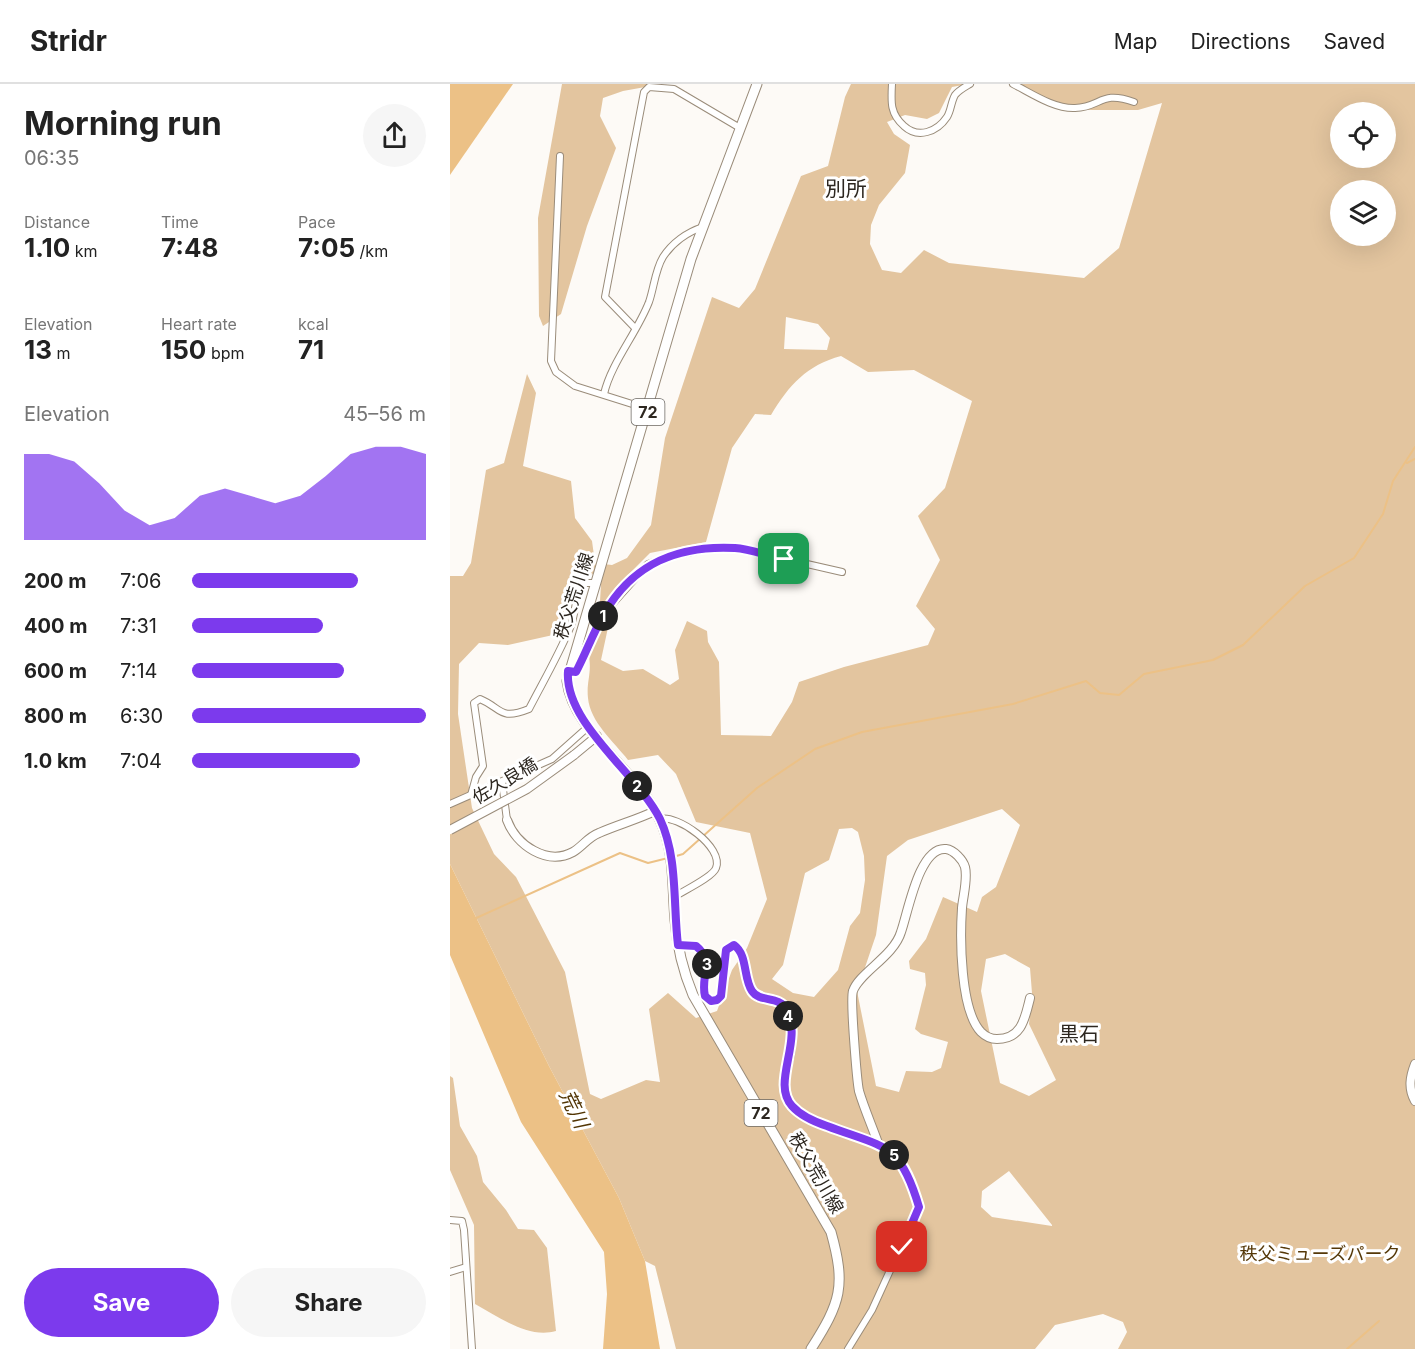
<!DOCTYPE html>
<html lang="en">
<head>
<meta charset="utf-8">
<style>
  body { margin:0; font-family:Inter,"Noto Sans JP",sans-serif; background:#f6f6f6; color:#222; height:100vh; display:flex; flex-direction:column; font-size:22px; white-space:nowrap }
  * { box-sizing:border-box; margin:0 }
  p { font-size:20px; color:#767676 }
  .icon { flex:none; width:33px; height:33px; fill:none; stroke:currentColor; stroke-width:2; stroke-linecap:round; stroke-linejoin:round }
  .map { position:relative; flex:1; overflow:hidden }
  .drawer { display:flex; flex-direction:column; background:#fff; width:450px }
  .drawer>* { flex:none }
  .fabs { position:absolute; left:880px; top:18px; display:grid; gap:12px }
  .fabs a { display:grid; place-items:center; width:66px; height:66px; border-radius:50%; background:#fff; box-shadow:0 6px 24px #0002; font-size:30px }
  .pin { position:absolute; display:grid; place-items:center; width:51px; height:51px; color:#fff; margin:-26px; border-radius:12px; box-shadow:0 3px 9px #0006 }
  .km { position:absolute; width:30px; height:30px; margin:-15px; border-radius:50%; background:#222; color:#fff; font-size:16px; line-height:30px; text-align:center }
  .round { display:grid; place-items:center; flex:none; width:63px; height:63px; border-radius:32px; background:#f6f6f6 }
  .head { display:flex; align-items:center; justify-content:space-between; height:102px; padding:0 24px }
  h1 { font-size:33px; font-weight:700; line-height:45px }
  .stats { display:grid; grid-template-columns:repeat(3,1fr); gap:9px; height:102px; padding:6px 24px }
  .stats div { display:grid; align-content:center }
  .stats b { font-size:26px; font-weight:700 }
  .stats small { font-size:16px; font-weight:400 }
  .stats p { font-size:16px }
  .chart { height:168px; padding:12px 24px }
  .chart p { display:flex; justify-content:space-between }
  .chart svg { width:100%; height:108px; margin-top:6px; fill:#7c3aed; opacity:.7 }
  .cta { display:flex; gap:12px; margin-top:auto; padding:12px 24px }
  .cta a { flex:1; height:69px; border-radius:36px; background:#7c3aed; color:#fff; font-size:24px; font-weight:700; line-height:69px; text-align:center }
  .cta a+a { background:#f6f6f6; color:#222 }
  ul { padding:0 24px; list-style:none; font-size:20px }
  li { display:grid; grid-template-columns:96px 72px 1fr; align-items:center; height:45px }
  li i { height:15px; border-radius:8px; background:#7c3aed }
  header { display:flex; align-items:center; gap:36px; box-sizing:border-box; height:84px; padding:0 30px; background:#fff; border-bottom:2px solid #e0e0e0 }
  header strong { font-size:28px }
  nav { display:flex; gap:33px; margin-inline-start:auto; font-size:21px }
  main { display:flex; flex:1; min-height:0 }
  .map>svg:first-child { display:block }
  .green { fill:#e3c59f; fill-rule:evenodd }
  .water { fill:#ecc186 }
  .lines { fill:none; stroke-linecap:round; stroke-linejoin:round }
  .stream { stroke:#ecc186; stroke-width:2 }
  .street-casing { stroke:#9a8c7a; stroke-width:8 }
  .secondary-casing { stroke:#9a8c7a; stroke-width:10 }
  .primary-casing { stroke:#9a8c7a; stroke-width:11 }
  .street { stroke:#fff; stroke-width:6 }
  .secondary { stroke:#fff; stroke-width:8 }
  .primary { stroke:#fff; stroke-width:9 }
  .secondary-bridge-casing { stroke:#9a8c7a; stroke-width:10; stroke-linecap:butt }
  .secondary-bridge { stroke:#fff; stroke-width:8 }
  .route-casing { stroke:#fff; stroke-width:12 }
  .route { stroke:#7c3aed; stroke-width:8 }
  .labels { text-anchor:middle; stroke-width:6; stroke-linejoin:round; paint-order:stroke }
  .shield { fill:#fff; stroke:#6c6863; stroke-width:1.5 }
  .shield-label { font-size:16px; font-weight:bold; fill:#2d2720 }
  .street-label { font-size:18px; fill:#2d2720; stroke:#fff }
  .park-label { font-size:18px; fill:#553808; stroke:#fff }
  .neighbourhood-label { font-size:20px; fill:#2d2720; stroke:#fff }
  .water-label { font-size:20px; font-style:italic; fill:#523504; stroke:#fff }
  .quarter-label { font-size:21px; fill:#2d2720; stroke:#fff }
</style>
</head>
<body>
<header>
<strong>Stridr</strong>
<nav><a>Map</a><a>Directions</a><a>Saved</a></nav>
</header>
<main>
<section class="drawer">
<div class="head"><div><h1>Morning run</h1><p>06:35</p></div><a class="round"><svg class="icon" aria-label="share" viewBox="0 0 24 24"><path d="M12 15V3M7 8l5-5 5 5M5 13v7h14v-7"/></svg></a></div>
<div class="stats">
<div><p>Distance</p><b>1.10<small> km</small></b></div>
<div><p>Time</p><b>7:48</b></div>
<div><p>Pace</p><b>7:05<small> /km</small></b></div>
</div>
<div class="stats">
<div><p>Elevation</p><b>13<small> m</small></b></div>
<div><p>Heart rate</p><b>150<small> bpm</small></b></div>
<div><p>kcal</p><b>71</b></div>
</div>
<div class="chart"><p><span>Elevation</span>45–56 m</p>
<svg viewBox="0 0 160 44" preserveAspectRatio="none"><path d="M0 44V9L10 9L20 12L30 21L40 32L50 38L60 35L70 26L80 23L90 26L100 29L110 26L120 18L130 9L140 6L150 6L160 9V44z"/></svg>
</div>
<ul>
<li><b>200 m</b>7:06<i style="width:71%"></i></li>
<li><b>400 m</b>7:31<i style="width:56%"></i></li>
<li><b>600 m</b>7:14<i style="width:65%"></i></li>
<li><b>800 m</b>6:30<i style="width:100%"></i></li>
<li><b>1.0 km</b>7:04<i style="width:72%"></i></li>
</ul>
<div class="cta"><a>Save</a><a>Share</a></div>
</section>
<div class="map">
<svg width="965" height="1265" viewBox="0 0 965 1265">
  <rect width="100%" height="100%" fill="#fdfaf6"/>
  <!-- green -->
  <g class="green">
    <path d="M112,0H212L173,7L153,14L150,32L166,64L137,142L111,230L93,242L89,232L88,134Z"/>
    <path d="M401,0H519L502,3L489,29L477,35L455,31L437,38L444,50L460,61L455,89L429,121L421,141L420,160L432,186L451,189L474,166L499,179L634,194L669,164L712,19L688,26H623L563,0H965V1265H668L677,1248L673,1238L653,1230L605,1241L585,1265H226L205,1182L195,1177L169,1114L99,982L0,780V492H13L21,479L36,386L54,379L77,290L86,309L73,382L121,397L125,434L142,457L145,479L162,481L177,474L201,441L215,354L262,213L289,224L305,205L351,92L378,82L395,13ZM891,28H936V74H891ZM891,106H936V152H891ZM336,233L368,240L380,254L377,266L334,265ZM391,272L418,288L464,286L522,317L495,404L468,432L490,476L466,522L485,545L478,561L394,583L349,598L342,618L321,652L271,651L269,578L258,558L257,547L237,537L225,566L229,595L220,601L193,585L173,587L151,576L167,502L200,469L256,458L282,364L305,330L321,331C339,301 357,281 391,272ZM143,490L151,500L148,552L138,567C143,589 136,596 138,614C140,638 164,658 178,676L208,671L226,690L246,738L300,749L317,815L297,864L282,886L267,927L246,934L218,909L199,925L210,998L196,996L151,1015L140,1010L115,888L66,793L44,770L22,724L8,630L9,580L29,559L58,561L103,551L128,497ZM552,725L570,741L546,803L532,813L527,828L493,813L476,855L459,877L460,885L475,889L476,901L465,945L471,950L498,958L491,984L482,988L456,987L449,1008L426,1002L407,907L426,851L437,772L458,756ZM402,744L408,748L414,772L415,796L410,829L400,842L388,886L364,913L343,909L322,895L333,881L355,789L379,776L389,745ZM555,870L580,884L582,909L579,940L606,996L579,1012L550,999L531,907L536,875ZM559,1087L602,1141V1142L542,1133L531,1123L532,1107Z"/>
    <path d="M0,992L3,994L10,1042L27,1072L33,1098L56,1126L68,1145L84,1146L97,1164L106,1247C78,1255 49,1233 25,1220L24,1141L0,1086Z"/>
  </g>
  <!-- water -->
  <g class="water">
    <path d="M0,0H63L0,91Z"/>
    <path d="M0,780L99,982L169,1114L195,1177L210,1265H153L157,1210L154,1168L71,1038L0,871Z"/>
  </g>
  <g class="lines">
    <!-- stream -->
    <g class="stream">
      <path d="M957,379L965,375"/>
      <path d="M223,773L233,770L307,704L365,665L412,648L563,620L636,597L650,609L669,611L694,590L763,576L793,561L855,502L904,474L933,430L943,397L965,363"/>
      <path d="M24,835L170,769L198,779L218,774"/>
      <path d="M897,1265L929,1237"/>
    </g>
    <!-- street casing -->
    <g class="street-casing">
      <g id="street">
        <path d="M442,0C441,18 440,30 454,42C468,55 487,48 497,33C501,27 501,18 505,11C509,6 515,3 520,0"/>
        <path d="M563,0C581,9 604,25 625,24C652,23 650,6 684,18"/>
        <path d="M110,72L101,277L106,288L125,302L198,325"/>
        <path d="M185,244L155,213L194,8L199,3L224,5L290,44"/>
        <path d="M154,310C161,279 187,249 199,218C204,204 205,186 213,173C222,159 237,148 253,143"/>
        <path d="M118,587L126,588L156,527L198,480L221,472L257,465L287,464L392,488"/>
        <path d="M52,698L57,736"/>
        <path d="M21,711L26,693L33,682L24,619L30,615C52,624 49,637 79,625C93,598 108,572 120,544C126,531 125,509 132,499H145"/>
        <path d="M0,720L102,675L138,643"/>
        <path d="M210,735C227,730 274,763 266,784C263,793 233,807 224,813"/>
        <path d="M228,861L246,862C263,875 255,890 254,908L261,917H267L271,912L276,866L280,862L288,863C293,876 295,901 305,910C315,919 334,912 338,930C340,942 343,958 341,971C337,989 326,1005 342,1022C351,1032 365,1038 377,1042C435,1064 450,1058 469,1123L422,1226L398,1265"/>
        <path d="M0,1136L12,1137L14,1146L22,1265"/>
        <path d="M0,1188L16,1183"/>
      </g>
    </g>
    <!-- secondary casing -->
    <g class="secondary-casing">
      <g id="secondary">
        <path d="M124,671L147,652"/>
        <path d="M57,736C66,761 97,782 123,768C132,763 138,753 149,749C167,741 186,736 205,727"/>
        <path d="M965,980C960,993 958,1004 965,1017"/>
        <path d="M428,1059C422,1042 414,1024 409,1007C407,997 400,915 403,907C409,889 444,872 451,848C458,829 469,762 496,765C504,766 513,776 515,783C518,795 513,812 512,824C510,854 510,926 531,948C536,953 541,955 547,955C572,955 575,934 580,914"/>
      </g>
    </g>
    <!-- primary casing -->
    <g class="primary-casing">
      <path id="primary" d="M307,0L241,175L117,597C123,647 189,689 210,736C225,767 222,803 225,836C227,862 233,887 243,911L381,1148C396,1202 391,1218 361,1265"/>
    </g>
    <!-- street -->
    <use href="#street" class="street"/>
    <!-- secondary -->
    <use href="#secondary" class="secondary"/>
    <!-- primary -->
    <use href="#primary" class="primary"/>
    <!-- secondary-bridge casing -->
    <g class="secondary-bridge-casing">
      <path id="secondary-bridge" d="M0,746L77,705L124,671"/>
    </g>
    <!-- secondary-bridge -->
    <use href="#secondary-bridge" class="secondary-bridge"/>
  </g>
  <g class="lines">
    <!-- route casing -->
    <g class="route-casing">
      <path id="route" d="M334,475C318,472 300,465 285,464C228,461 183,479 154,530C143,549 136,569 126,588L118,587C114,639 187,689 210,735C228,773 223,821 228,861L246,862C265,877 250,893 255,912L261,917L267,916L271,912L276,866L284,861C298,871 293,894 302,907C310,919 329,911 337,926C353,958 321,999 342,1022C351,1032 365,1038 377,1042C435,1064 450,1058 469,1123L452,1163"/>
    </g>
    <!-- route -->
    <use href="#route" class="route"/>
  </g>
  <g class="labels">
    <!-- shield labels -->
    <g class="shield">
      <rect x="181.5" y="315" width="33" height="26" rx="4.5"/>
      <rect x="294.5" y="1016" width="33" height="26" rx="4.5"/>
    </g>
    <g class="shield-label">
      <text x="198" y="334">72</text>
      <text x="311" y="1035">72</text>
    </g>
    <!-- street labels -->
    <g class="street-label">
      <text transform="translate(124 512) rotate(-72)" y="6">秩父荒川線</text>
      <text transform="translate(55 697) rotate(-31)" y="6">佐久良橋</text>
      <text transform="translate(366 1089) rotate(60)" y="6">秩父荒川線</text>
    </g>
    <!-- park labels -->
    <g class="park-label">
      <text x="870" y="1176">秩父ミューズパーク</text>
    </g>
    <!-- neighbourhood labels -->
    <g class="neighbourhood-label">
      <text x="629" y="957">黒石</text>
    </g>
    <!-- water labels -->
    <g class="water-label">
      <text transform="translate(124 1025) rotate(64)" y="7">荒川</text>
    </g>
    <!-- quarter labels -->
    <g class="quarter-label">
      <text x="396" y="112">別所</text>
    </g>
  </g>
</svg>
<div class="fabs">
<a><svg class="icon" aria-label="locate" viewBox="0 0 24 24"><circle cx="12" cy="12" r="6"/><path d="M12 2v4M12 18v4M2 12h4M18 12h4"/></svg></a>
<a><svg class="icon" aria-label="layers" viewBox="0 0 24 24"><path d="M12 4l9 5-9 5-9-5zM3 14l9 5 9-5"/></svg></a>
</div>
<div class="pin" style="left:334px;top:475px;background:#1e9e55"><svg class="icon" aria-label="arrive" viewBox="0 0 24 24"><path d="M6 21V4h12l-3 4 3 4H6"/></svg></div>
<div class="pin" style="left:452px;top:1163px;background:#d93025"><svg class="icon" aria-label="check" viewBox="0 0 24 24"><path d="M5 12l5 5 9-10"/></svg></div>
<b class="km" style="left:153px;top:532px">1</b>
<b class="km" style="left:187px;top:702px">2</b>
<b class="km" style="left:257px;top:880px">3</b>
<b class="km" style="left:338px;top:932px">4</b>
<b class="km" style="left:444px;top:1071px">5</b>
</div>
</main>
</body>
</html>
